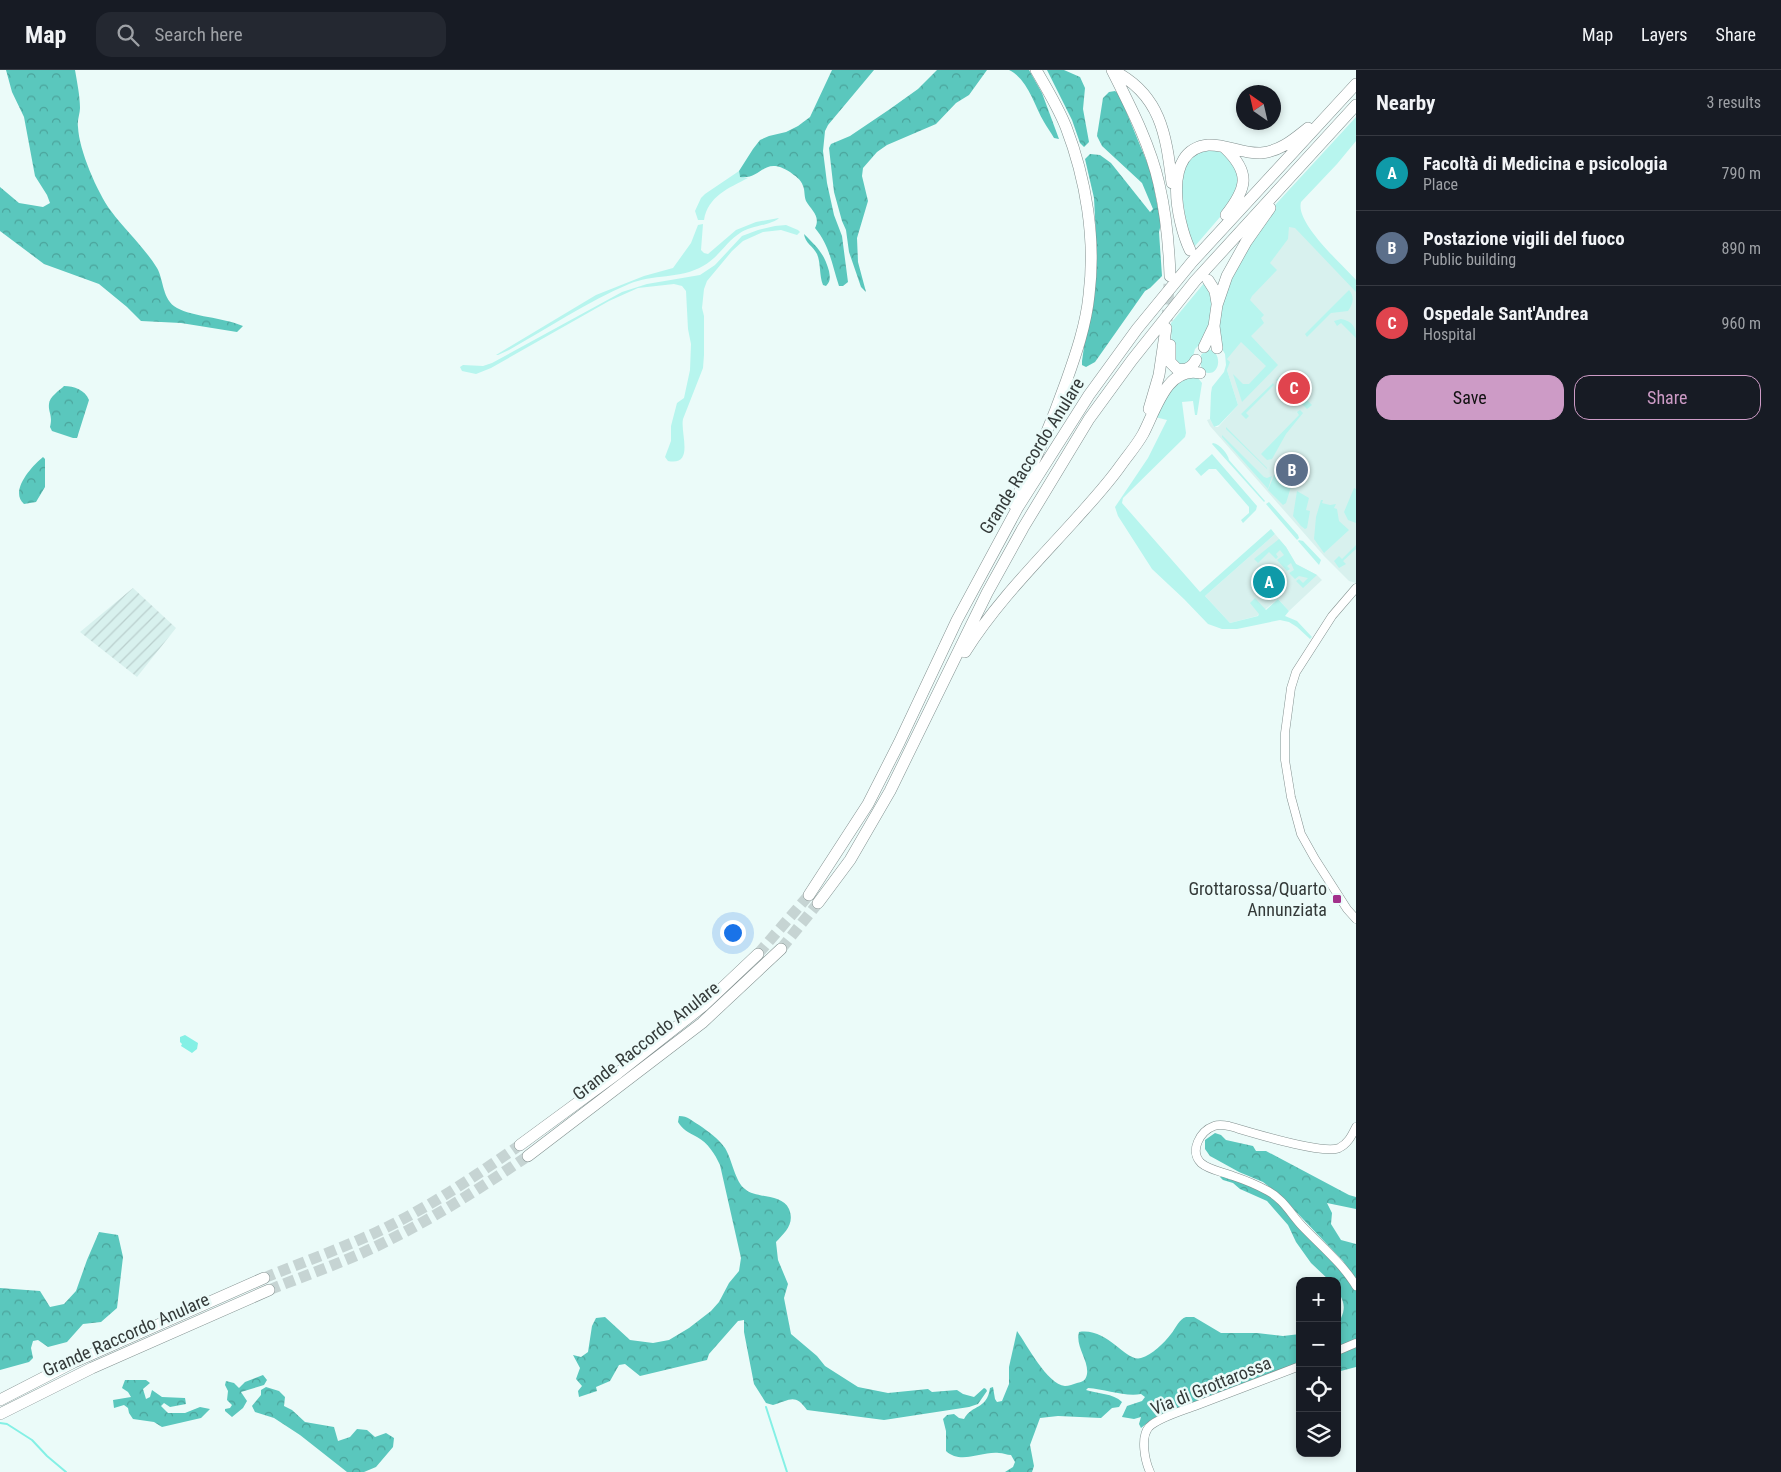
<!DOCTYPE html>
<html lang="en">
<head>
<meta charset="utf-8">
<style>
	:root { --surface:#171b24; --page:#242831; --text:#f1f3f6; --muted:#9ea1a6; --line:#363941; --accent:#cd9bc6 }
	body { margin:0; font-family:"Roboto Condensed",sans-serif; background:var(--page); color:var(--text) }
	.controls { position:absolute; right:15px; bottom:15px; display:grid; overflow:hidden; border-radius:10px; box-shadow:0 2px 8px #0003 }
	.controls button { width:45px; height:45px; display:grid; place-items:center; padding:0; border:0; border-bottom:1px solid var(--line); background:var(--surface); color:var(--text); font:25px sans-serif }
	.compass { position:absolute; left:1236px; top:15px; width:45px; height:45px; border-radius:50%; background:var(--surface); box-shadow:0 2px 8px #0003; rotate:326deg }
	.you { position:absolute; left:732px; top:862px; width:18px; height:18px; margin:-12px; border:4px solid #fff; border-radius:50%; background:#1a73e8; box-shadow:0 0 0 8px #1a73e833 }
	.badge { display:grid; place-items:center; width:32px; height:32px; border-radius:50%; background:var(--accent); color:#fff; font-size:16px; font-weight:700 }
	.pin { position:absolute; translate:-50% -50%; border:2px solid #fff; box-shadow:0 1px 5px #0006 }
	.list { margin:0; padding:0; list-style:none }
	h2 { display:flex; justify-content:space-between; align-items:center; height:65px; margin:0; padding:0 20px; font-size:21px }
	h2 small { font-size:16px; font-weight:400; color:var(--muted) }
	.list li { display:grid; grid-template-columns:32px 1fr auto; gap:15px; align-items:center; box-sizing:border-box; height:75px; padding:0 20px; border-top:1px solid var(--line) }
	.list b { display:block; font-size:19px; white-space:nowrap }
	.list p { margin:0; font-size:16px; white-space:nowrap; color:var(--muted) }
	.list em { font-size:16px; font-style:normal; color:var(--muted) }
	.actions { display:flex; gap:10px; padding:15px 20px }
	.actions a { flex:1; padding:11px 0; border:1px solid var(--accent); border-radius:15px; text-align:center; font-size:18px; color:var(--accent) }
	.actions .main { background:var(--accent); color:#111 }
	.icon { flex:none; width:28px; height:28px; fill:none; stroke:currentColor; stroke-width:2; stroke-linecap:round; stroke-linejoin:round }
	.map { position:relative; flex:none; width:1356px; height:1402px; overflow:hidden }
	header { display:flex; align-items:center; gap:30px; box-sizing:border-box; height:70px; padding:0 25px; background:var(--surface); border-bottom:1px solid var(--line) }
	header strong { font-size:24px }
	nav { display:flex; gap:28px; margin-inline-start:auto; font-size:18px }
	.search { width:350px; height:45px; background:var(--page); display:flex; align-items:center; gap:12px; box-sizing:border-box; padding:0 18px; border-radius:15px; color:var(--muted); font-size:19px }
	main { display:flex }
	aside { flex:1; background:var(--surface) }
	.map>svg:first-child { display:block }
</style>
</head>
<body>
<header>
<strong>Map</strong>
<div class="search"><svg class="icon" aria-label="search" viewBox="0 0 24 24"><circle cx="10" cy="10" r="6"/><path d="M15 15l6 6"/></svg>Search here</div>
<nav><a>Map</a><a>Layers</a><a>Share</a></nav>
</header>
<main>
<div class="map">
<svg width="1356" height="1402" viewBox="0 0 1356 1402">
	<defs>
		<pattern id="industrial-furrows" width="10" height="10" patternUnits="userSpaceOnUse" patternTransform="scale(1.25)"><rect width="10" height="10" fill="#d8f1ee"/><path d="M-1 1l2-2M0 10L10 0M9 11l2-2" fill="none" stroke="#bacfcd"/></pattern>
		<pattern id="forest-crowns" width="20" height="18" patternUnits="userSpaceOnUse" patternTransform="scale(1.25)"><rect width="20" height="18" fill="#5ac7bd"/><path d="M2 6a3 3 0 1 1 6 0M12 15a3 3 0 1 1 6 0" fill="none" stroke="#4ba39b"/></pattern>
	</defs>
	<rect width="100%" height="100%" fill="#ebfbf9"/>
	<path fill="#d8f1ee" d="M1290 142 1356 216V513L1349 511 1324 486 1210 356 1207 350 1210 349 1214 357H1218L1238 335 1227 300 1229 292 1227 289 1224 248Z
		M1275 464 1286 477 1296 494 1317 505 1322 510 1289 541 1278 529 1257 546 1230 553 1205 526Z"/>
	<path fill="url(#industrial-furrows)" d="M133 518 176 558 137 607 80 562Z"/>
	<path fill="#b7f5ee" d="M1356 47V71L1337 94 1301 132C1295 153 1342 194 1356 210V222L1295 158 1289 157 1288 169 1270 193 1277 200 1252 226 1250 230 1264 245 1261 248 1264 253 1251 266 1278 295 1242 332 1233 304 1243 314H1249L1266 296 1241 272 1227 289 1230 292 1227 300 1238 335 1219 355 1214 357 1210 349 1211 323 1212 317 1224 302 1226 295 1225 284 1221 277 1218 261 1225 218 1268 145 1276 134Z
		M1207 80C1232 81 1230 89 1240 109L1233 132 1195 176C1188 165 1186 152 1184 138 1180 114 1178 88 1207 80Z
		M739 101 740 107 748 108C729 118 708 126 704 150H698L695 141 701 128 705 124Z
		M779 148C772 155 750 156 740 163 726 172 718 188 703 196 681 209 652 204 629 214 587 232 548 258 509 280L498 285H496L596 225 644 206 673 198 691 173 698 155 703 154 701 180 704 183 708 184 736 160 756 152Z
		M786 155 798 160 800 162 797 165 781 160 763 162 743 171 732 181 707 211 704 219 702 238 704 246V285L703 298 683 349C680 363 695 396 668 391L665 387 671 371V356L677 333 684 328 690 300 691 274 688 259 686 221 682 216 674 214 638 218 609 231 491 298 476 304 462 301 460 297 463 295 483 296 492 293 622 222 647 214 700 205 715 195 742 166 758 160 775 156Z
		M1205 212 1212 231 1209 254 1204 270 1195 279 1192 290 1181 298 1172 288 1171 253Z
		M1349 220C1355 227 1353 234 1348 241L1331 243 1307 267 1305 264Z
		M1341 249C1353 251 1356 258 1356 268L1341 253 1337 256 1334 251Z
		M1206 280C1223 277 1222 309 1204 302L1201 296V285Z
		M1280 306H1283L1312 335 1307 339 1300 332 1301 329 1283 312 1280 314 1276 310Z
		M1182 308H1198L1202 313 1197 345H1195L1193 331 1182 332 1186 363 1185 367 1123 428 1122 433 1200 522 1271 459 1275 464 1205 526 1230 553 1258 546 1259 544 1250 533 1255 528 1266 540 1278 529 1289 541 1285 546 1297 551 1312 567 1310 569 1297 557 1289 552 1280 550 1237 559H1222L1208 554 1184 529 1152 499 1118 446 1115 437 1148 388 1167 350 1155 347 1166 326Z
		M1273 313 1274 315 1246 343 1249 346 1246 349 1241 344Z
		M1300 340 1303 343 1286 364 1272 389 1267 390 1261 384 1299 345 1297 342Z
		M1226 357 1267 398V399L1226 359Z
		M1222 365 1264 407 1267 408 1272 406 1268 419 1222 367Z
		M1213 373C1220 374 1228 384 1229 390L1265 431 1264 432 1212 374Z
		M1212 384 1257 436 1256 440 1243 453 1241 450 1249 443V437L1216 399H1209L1201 406 1195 399Z
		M1281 388 1284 389 1280 398 1286 401 1285 404 1294 407 1286 433 1283 435 1268 420Z
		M1354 418 1356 419V453L1348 450 1344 442Z
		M1297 421 1309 428 1306 440 1310 441 1307 458 1305 459 1301 456 1293 446Z
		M1321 430H1323L1322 433 1330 435 1336 434 1334 438 1337 439 1339 451 1349 460 1324 483 1314 469 1316 447Z
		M1269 432 1298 465 1299 468 1297 470 1266 434Z
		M1279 469 1286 477 1296 494 1317 505 1303 518 1296 511 1299 509 1303 513 1308 508 1299 506 1295 509 1289 503 1294 500 1291 493 1287 496 1290 499 1287 501 1277 490 1284 485 1280 480 1276 484 1278 487 1276 489 1269 482 1258 493 1254 489Z
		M1299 470 1303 471 1321 490 1319 495 1298 471Z
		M1356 475V479L1343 491 1346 494 1339 498 1334 491 1339 486 1342 489Z"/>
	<path fill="url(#forest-crowns)" d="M6 0H75C77 12 80 26 80 38 80 44 77 50 78 57 79 80 97 122 111 141 125 160 144 177 157 198 164 210 162 230 177 238 193 247 222 247 243 256L237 262 181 253 141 251 127 237 99 214 44 194 0 161V117L19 133 43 137 50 133 47 125 35 106 24 47 12 22Z
		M832 0H874L828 55 825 61 823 81 827 113 834 145 842 166 848 212 843 216H839C832 195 830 176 815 158 821 146 811 140 806 131 804 126 805 120 803 116 801 109 795 106 790 102 763 85 762 110 740 107L739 101 753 79 760 70 769 66 786 62 798 56 810 47Z
		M937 0H987L969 25 956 33 936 54 887 75 877 82 863 98 862 106 868 131 857 168 858 192 866 222 861 217 849 182 846 160 842 151 834 122 829 78 831 74 850 66 890 39 918 19Z
		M1009 0H1029L1042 23 1059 69 1054 68C1051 63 1047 57 1044 52 1034 35 1028 9 1009 0Z
		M1047 0H1064L1080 7 1085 18 1083 39 1089 72 1084 77 1080 73 1072 50Z
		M1115 21 1119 24 1151 102 1161 154 1159 162 1162 206 1150 218 1145 221 1095 292 1086 297 1082 295V291L1097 186 1094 128 1085 89 1090 84 1100 85 1111 93 1150 142 1153 139 1142 113 1102 76 1097 66 1103 28 1109 22Z
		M804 164C817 177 824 183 829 201 830 207 831 211 826 216L823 215C819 205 821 193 817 184 813 176 805 173 804 164Z
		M64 316C74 316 85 320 89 330L77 368H73L52 361 50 357C53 345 48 342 49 334 49 327 60 320 64 316Z
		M43 387 45 389V417L36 432 24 434C9 421 32 396 43 387Z
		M679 1046C688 1046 692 1051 699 1055 709 1062 718 1068 725 1078 732 1089 735 1112 745 1119 756 1129 782 1123 789 1139 795 1154 785 1162 776 1172L778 1190 788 1214 784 1228 791 1264 817 1286 825 1296 858 1317 888 1323 928 1319 932 1322 957 1320 963 1324 974 1327 984 1318 986 1319 987 1321 978 1334 969 1337 884 1350 807 1340C795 1323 790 1330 773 1335L766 1333 754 1314 744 1262V1250L738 1251 709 1284 707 1290 640 1306 625 1294 619 1295 610 1311 596 1317 597 1321 579 1327 578 1321 582 1316 576 1309 580 1298 573 1285 581 1287 588 1282 592 1256 596 1248 605 1247 630 1270 653 1273 669 1270 689 1258 711 1241 719 1232 729 1213 739 1201 741 1188 720 1095C715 1084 708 1073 697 1067 688 1062 683 1060 678 1052Z
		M1215 1063 1221 1065 1226 1070 1253 1076 1256 1081H1266L1349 1125 1356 1127V1139L1327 1133 1332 1143 1331 1154 1341 1170 1356 1174V1210L1343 1191 1281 1126 1263 1112 1239 1102 1210 1086 1205 1079V1070Z
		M1222 1106 1241 1111 1267 1122 1283 1134 1356 1216V1269L1337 1277V1250L1341 1248C1349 1231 1337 1227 1337 1211H1330L1311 1193 1296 1172 1288 1155 1267 1131 1240 1119 1233 1113 1223 1110 1220 1107Z
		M99 1162 118 1165 123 1187 117 1238 101 1252 83 1254 67 1272 48 1277 38 1270 33 1271 31 1278 33 1288 29 1292 0 1300V1218L40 1221 50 1237 64 1234 76 1221 87 1190Z
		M1186 1247H1194L1221 1263H1257L1283 1266 1300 1264V1292L1156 1347 1151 1350 1141 1358 1139 1354 1141 1347 1134 1349 1122 1347 1127 1336 1142 1331 1145 1327 1141 1324C1125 1327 1105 1319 1088 1318L1086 1320C1098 1324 1113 1323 1122 1332L1119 1337 1112 1338 1101 1348 1058 1346 1040 1348 1030 1375 1034 1396 1032 1402H1005L1013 1397 1015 1392 1011 1385C1007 1385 1003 1383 999 1383 981 1381 961 1395 946 1381V1361L943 1349 947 1345 954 1344 959 1348 964 1349C972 1334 987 1340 990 1318L993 1317 995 1329 997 1332 1002 1331 1009 1314V1297L1017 1261C1027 1275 1047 1314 1065 1316 1069 1316 1073 1314 1077 1313 1083 1312 1086 1310 1087 1304 1089 1290 1075 1277 1079 1262 1108 1257 1126 1293 1141 1288 1152 1285 1164 1273 1171 1264 1176 1258 1179 1249 1186 1247Z
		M1356 1277V1297L1337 1302V1284Z
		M263 1305 267 1310 264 1315 241 1322 247 1331 243 1338 232 1347 225 1341V1339L230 1338 232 1335 227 1330 228 1321 225 1315 226 1311 234 1313 239 1318 245 1312Z
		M125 1310H146L150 1313 143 1319 146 1329 150 1327 152 1320 162 1327 185 1328 186 1334 170 1337 164 1333 161 1336 168 1343H185L200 1337 210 1339 201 1348 162 1357 154 1352 133 1349 129 1343 128 1338 124 1335 114 1338 113 1330 131 1327 128 1322 122 1318Z
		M266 1317 279 1321 285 1327 284 1336 292 1340 305 1352 334 1357 338 1371 350 1367 357 1359 367 1360 375 1367 386 1363 394 1368 393 1377 376 1397 364 1402H347L300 1365 274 1348 255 1342 252 1336 261 1325V1320Z"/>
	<path fill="#84f0e5" d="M185 965 198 973 197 979 192 983 181 976 182 974 180 972V967Z"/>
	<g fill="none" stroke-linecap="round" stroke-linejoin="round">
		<path stroke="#84f0e5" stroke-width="2" d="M766 1337 787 1402
			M0 1353 7 1354 32 1370 47 1386 66 1402"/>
		<path stroke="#c6d4d3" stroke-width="11" stroke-dasharray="11 5.5" stroke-linecap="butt" d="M1167 251 1169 214
			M781 879 818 833
			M758 884 809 825
			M264 1208C301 1193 340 1179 377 1162 428 1138 474 1107 520 1075
			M269 1220C306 1205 345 1192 381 1174 433 1149 480 1118 528 1086"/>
		<defs>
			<path id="minor" d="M1356 518 1332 546 1296 602 1291 618 1285 663V690L1291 727 1301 764 1315 789 1347 839 1356 849
				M1356 1057C1352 1065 1348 1074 1339 1078 1322 1085 1250 1062 1229 1056 1224 1055 1219 1054 1214 1056 1200 1061 1189 1081 1201 1093 1209 1100 1223 1102 1233 1106 1245 1110 1257 1115 1268 1121 1283 1129 1291 1144 1302 1156 1320 1175 1343 1194 1356 1216
				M1337 1281 1356 1273
				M1150 1402C1145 1391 1140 1367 1149 1357 1158 1348 1182 1341 1195 1336 1230 1323 1265 1309 1300 1296"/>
			<path id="highway" d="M1112 0C1130 36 1150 74 1159 114 1166 144 1169 175 1170 206
				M1112 0C1161 24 1166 65 1172 113
				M1225 78C1251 103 1247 118 1226 145
				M1190 180C1177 152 1161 80 1208 75 1226 74 1243 84 1261 83 1281 81 1294 69 1308 58
				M1208 210 1215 221 1217 233
				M1214 256 1217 278
				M1170 275V292L1177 299C1185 301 1192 298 1196 290
				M1204 277 1214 256 1217 235 1227 206 1246 172 1270 138
				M1149 339 1159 305 1166 258
				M1013 434C1034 395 1051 354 1066 312 1076 284 1086 255 1089 225 1096 169 1086 109 1066 57 1058 37 1047 19 1036 0
				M965 582C995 534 1036 493 1074 451 1090 433 1107 415 1121 395 1128 385 1137 375 1143 364 1155 342 1167 295 1200 303
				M809 825 868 734 899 673 957 550 1018 437 1089 325 1137 259 1192 192 1356 14
				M818 833 850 790 890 721 987 523 1023 458 1089 349 1132 290 1195 211 1356 35
				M520 1075 618 1003 703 936 758 884
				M528 1086 702 953 781 879
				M0 1330 74 1292 264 1208
				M0 1344 92 1298 269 1220"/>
		</defs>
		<use href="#minor" stroke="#82908f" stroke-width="9"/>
		<use href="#highway" stroke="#82908f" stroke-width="12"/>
		<use href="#minor" stroke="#fff" stroke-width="8"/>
		<use href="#highway" stroke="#fff" stroke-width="11"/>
	</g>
	<rect fill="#a2308b" stroke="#ebfbf9" stroke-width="2" x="1332" y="824" width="10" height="10" rx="2.5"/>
	<g text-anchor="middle" stroke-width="5" stroke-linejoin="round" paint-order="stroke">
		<g font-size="18" fill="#343a39" stroke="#ebfbf9">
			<text transform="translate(1032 386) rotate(-58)" y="6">Grande Raccordo Anulare</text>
			<text transform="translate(646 971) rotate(-38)" y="6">Grande Raccordo Anulare</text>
			<text transform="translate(126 1265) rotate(-24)" y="6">Grande Raccordo Anulare</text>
			<text transform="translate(1211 1316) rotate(-22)" y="6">Via di Grottarossa</text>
		</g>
		<g font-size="18" fill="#343a39" stroke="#ebfbf9" text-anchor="end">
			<text x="1327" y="825">Grottarossa/Quarto<tspan x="1327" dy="21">Annunziata</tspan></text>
		</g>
	</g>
</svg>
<div class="controls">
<button>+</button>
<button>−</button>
<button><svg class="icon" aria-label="locate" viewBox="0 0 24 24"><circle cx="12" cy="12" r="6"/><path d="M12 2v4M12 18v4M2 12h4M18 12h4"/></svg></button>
<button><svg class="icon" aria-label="layers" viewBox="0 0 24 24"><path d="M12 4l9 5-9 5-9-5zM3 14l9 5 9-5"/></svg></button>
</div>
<svg class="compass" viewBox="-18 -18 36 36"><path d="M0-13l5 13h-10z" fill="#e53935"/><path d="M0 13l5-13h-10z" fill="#9ea1a6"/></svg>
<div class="you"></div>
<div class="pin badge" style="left:1269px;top:512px;background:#0f9aa8">A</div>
<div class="pin badge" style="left:1292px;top:400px;background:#5c6f8a">B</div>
<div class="pin badge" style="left:1294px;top:318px;background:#e0444e">C</div>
</div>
<aside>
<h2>Nearby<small>3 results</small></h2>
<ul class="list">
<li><span class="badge" style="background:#0f9aa8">A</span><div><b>Facoltà di Medicina e psicologia</b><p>Place</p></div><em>790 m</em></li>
<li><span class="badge" style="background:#5c6f8a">B</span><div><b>Postazione vigili del fuoco</b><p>Public building</p></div><em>890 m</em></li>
<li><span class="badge" style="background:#e0444e">C</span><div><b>Ospedale Sant'Andrea</b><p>Hospital</p></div><em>960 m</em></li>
</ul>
<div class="actions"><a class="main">Save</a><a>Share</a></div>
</aside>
</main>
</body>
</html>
